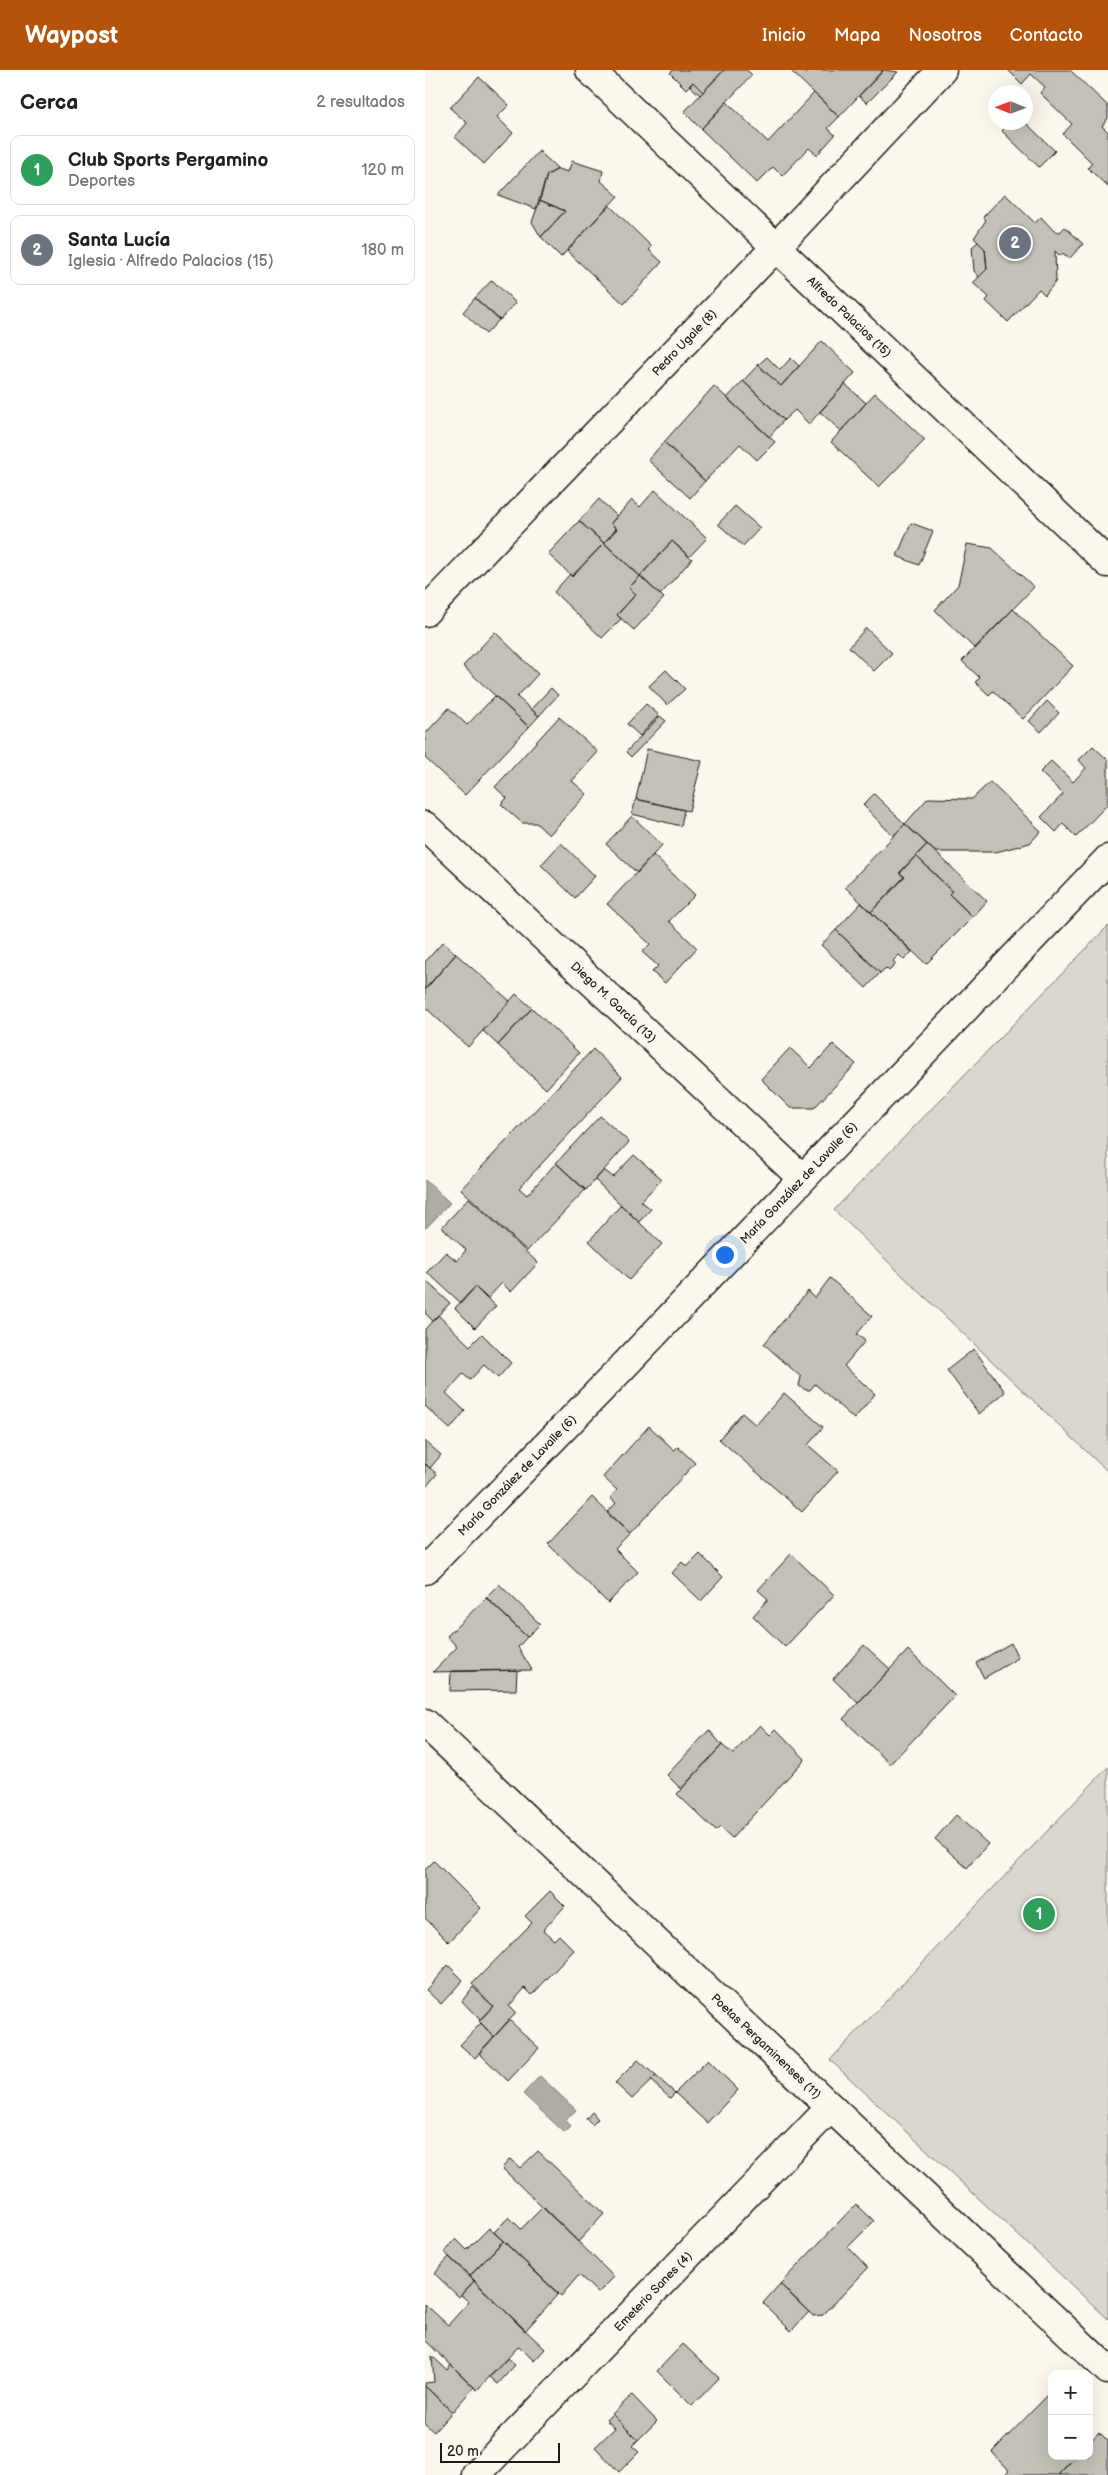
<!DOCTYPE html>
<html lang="es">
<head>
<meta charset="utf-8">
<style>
	:root { --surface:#fff; --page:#f2f2f2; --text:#202124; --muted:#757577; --line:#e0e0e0; --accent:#b45309 }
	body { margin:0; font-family:"Balsamiq Sans",sans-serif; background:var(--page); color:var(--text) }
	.controls { position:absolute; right:15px; bottom:15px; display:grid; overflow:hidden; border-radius:10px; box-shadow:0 5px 20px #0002 }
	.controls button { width:45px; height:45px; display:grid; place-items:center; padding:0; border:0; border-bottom:1px solid var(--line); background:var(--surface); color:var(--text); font:25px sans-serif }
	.compass { position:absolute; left:563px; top:15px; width:45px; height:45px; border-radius:50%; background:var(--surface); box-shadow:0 5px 20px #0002; rotate:271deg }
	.scale { position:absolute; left:15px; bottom:12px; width:120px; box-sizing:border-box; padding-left:5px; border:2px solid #1c1c1c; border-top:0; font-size:14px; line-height:18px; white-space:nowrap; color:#1c1c1c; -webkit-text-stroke:4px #fbf7ec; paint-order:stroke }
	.you { position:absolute; left:299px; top:1184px; width:18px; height:18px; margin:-12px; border:4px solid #fff; border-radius:50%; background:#1a73e8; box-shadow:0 0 0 8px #1a73e833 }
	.badge { display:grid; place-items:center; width:32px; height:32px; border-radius:50%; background:var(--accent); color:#fff; font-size:16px; font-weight:700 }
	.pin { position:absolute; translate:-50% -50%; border:2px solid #fff; box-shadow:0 1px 5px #0006 }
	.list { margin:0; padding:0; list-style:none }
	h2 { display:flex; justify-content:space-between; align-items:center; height:65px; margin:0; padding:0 20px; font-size:21px }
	h2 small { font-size:16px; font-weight:400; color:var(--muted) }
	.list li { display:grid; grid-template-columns:32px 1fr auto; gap:15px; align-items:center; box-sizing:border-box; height:70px; margin:0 10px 10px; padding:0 10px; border:1px solid var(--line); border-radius:10px }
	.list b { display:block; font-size:19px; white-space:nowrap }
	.list p { margin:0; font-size:16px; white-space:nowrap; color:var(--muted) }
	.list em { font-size:16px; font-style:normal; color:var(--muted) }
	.map { position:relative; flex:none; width:683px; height:2405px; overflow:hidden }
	header { display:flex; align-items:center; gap:30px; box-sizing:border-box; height:70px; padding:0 25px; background:var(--accent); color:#fff }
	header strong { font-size:24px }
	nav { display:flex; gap:28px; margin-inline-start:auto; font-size:18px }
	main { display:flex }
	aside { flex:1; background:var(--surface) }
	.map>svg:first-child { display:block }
</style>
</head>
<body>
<header>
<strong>Waypost</strong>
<nav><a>Inicio</a><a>Mapa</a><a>Nosotros</a><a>Contacto</a></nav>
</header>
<main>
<aside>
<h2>Cerca<small>2 resultados</small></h2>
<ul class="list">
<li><span class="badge" style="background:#2e9e5b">1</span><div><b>Club Sports Pergamino</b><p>Deportes</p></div><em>120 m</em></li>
<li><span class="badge" style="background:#6b7280">2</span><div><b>Santa Lucía</b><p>Iglesia · Alfredo Palacios (15)</p></div><em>180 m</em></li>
</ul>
</aside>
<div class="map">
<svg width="683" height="2405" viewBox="0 0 683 2405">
	<rect width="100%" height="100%" fill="#fbf7ec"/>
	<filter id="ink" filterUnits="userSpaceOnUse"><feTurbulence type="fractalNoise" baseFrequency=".02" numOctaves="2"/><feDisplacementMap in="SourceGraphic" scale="10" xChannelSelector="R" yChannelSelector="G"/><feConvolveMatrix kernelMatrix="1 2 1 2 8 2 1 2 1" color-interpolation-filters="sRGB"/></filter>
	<g filter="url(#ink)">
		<path fill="#dad7ce" stroke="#7b7a75" d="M683 856V1402L409 1140Z
			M683 1697V2249L405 1990Z"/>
		<path fill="#afaca5" stroke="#74726e" d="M0 1110 25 1133 1 1158 0 1157Z
			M115 2006 151 2040 141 2050 146 2057 140 2063 98 2024Z"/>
		<path fill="#c3c0b8" stroke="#1c1c1c" d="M248 0H299L278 22 268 12 261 19 245 3Z
			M299 0H322L327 5 276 59 259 42Z
			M365 0H377L381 4 385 0H458L414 47Z
			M459 0 473 2 442 33 434 26Z
			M583 0H645L683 36V48L677 56 683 62V117L663 98 667 93 638 64 647 54 615 23 620 17 606 4 597 14Z
			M54 7 84 35 72 47 88 63 59 94 30 67 42 53 25 38Z
			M268 12 278 22 275 25 265 16Z
			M389 23 414 47 403 58 410 65 392 85 384 78 357 106 348 97 332 113 276 59 302 32 343 72Z
			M584 52H600L630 81 614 97 577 61Z
			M114 81 133 99 122 105 111 139 73 125Z
			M147 91 178 101 176 111 193 126 136 187 116 167 140 141 115 130 122 105 133 99 143 102Z
			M580 124 610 153 616 147 629 161 635 162 640 157 658 174 644 189 638 183 635 186 630 181 631 211 620 225 614 219 583 252 561 231 564 227 548 213 562 199 560 179 549 168 561 150 558 147Z
			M115 130 140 141 116 167 107 152Z
			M184 135 227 177 224 180 237 192 199 234 142 181Z
			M553 172 560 179 562 199 554 207 549 201 547 177Z
			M67 210 91 233 75 250 50 228Z
			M50 228 74 250 61 264 38 242Z
			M397 271 430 303 384 354 370 340 359 350 318 311 333 295 356 316Z
			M342 287 355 300 366 288 374 296 356 316 333 295Z
			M318 311 359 350 344 367 302 328Z
			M420 314 441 333 416 361 395 342Z
			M289 316 350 372 332 390 315 374 280 411 239 372Z
			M450 323 500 370 454 417 406 372Z
			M239 372 280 411 265 428 223 390Z
			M230 420 282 468 264 487 247 471 215 506 179 473 192 459 186 453 207 430 215 437Z
			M174 429 192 446 186 453 191 459 179 473 154 451Z
			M310 436 335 458 318 476 293 454Z
			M154 451 179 473 147 506 123 484Z
			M486 453 508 461 494 495 472 486Z
			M247 471 267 489 235 525 215 506Z
			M179 473 215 506 204 518 211 524 192 545 196 549 177 568 129 522 145 504 147 507Z
			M542 474 567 478 609 517 550 579 510 540 533 515Z
			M215 506 239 528 209 560 192 545 211 524 204 518Z
			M588 539 648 596 598 649 568 621 564 625 550 612 555 608 537 591Z
			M441 558 467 583 449 601 424 577Z
			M70 562 113 604 92 627 114 646 104 657 38 596Z
			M241 600 260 619 242 635 224 616Z
			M126 618 133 625 114 646 106 639Z
			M70 626 104 657 40 725 0 688V664L24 638 42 655Z
			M622 631 634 643 616 662 604 651Z
			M221 634 234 645 215 666 202 654Z
			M235 646 241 651 206 687 201 682Z
			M134 647 173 682 147 711 162 724 124 765 111 753H97L76 734 82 728 70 717Z
			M668 676 683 690V734L651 767 638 754 631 762 616 747 638 724 615 702 626 691 648 712 661 698 654 690Z
			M222 679 277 691 264 741 211 729Z
			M565 712 616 761 605 773 571 782H510L480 754 503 728 547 729Z
			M449 724 480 754 468 766 438 735Z
			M211 729 259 740 256 756 207 744Z
			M207 746 237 775 212 803 181 774Z
			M480 754 502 774 474 803 479 807 446 842 420 817Z
			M136 773 170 806 150 828 116 795Z
			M502 774 562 831 548 847 524 824 527 821 491 786Z
			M228 785 270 825 244 851 272 878 240 913 227 902 233 896 217 882 225 874 182 834Z
			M491 786 527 821 524 824 548 847 501 894 446 842 480 807 475 803Z
			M436 833 487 882 479 890 474 885 468 891 471 894 464 901 461 898 455 903 411 860Z
			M411 860 455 903 441 918 396 875Z
			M18 872 31 884 0 919V892Z
			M31 884 85 931 43 977 0 937V920Z
			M91 924 107 938 73 975 58 961Z
			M107 938 154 983 121 1019 73 975Z
			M408 974 431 994 389 1038H365L336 1009 365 978 386 998Z
			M168 979 197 1007 94 1118 102 1125 131 1093 160 1120 102 1181 36 1119Z
			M175 1046 204 1072 161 1120 131 1093Z
			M209 1085 237 1109 216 1131 226 1139 214 1152 170 1110 179 1100 188 1107Z
			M44 1128 113 1193 86 1222 77 1213 62 1229 50 1217 36 1233 2 1202 21 1182 32 1191 41 1180 17 1157Z
			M196 1135 237 1174 204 1210 164 1171Z
			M405 1208 447 1246 432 1264 440 1271 419 1296 450 1324 429 1349 390 1314 385 1320H381L374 1316 376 1307 339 1274 383 1221 390 1228Z
			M0 1210 25 1233 8 1251 0 1243Z
			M50 1217 71 1236 50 1258 30 1238Z
			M13 1245 45 1276 57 1264 86 1293 73 1308 59 1295 45 1310 38 1304 21 1323 40 1341 25 1359 0 1336V1259Z
			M549 1279 580 1322 554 1344 522 1300Z
			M359 1323 398 1357 383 1375 413 1401 377 1442 294 1369 317 1343 331 1355Z
			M224 1356 249 1380 253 1377 270 1393 205 1464 182 1443 191 1433 185 1428 192 1420 178 1407Z
			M0 1371 16 1385 5 1398 0 1393Z
			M0 1394 12 1404 0 1418Z
			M167 1427 205 1464 190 1479 213 1502 183 1533 123 1474Z
			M275 1484 298 1507 276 1531 247 1503 257 1492 262 1497Z
			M366 1484 409 1525 360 1577 328 1546 343 1529 333 1520Z
			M74 1514 115 1554 102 1567 61 1527Z
			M61 1528 102 1567 93 1577 107 1600 8 1602 32 1577 22 1566Z
			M586 1573 593 1588 559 1608 551 1593Z
			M439 1575 465 1599 433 1633 408 1609Z
			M483 1580 530 1626 465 1694 418 1649Z
			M92 1600 91 1620 25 1621 26 1601Z
			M335 1655 345 1665 351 1659 380 1689 307 1768 295 1757 291 1761 252 1724 297 1675 308 1684Z
			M284 1660 297 1675 256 1719 242 1705Z
			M531 1745 563 1774 542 1798 510 1769Z
			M9 1791 56 1838 24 1872 0 1848V1800Z
			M125 1821 140 1836 118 1860 129 1870 134 1865 149 1880 107 1925 100 1918 84 1936 91 1943 69 1967 54 1951 68 1936 47 1914 107 1853 100 1846Z
			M23 1895 38 1910 16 1934 1 1920Z
			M48 1917 68 1936 55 1950 37 1931Z
			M84 1950 114 1978 83 2011 54 1983Z
			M56 1953 69 1967 50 1988 35 1975Z
			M213 1990 231 2006 207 2029 190 2013Z
			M283 1990 313 2020 282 2053 250 2023Z
			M231 2006 250 2023 245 2028 226 2011Z
			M167 2042 173 2049 167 2055 161 2049Z
			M113 2081 179 2144 153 2172 77 2098 85 2089 95 2098Z
			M431 2134 449 2151 423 2177 443 2198 398 2245 388 2246 355 2214Z
			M118 2137 189 2207 173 2223 154 2205 136 2226 69 2162 84 2147 96 2159Z
			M64 2158 78 2171 45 2206 19 2182 31 2169 42 2180Z
			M78 2171 133 2224 100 2261 45 2206Z
			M24 2187 49 2211 34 2227 9 2203Z
			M49 2211 120 2279 109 2291 94 2276 52 2320 0 2270V2234L23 2255 44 2232 36 2225Z
			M355 2214 384 2242 366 2261 338 2233Z
			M258 2274 294 2308 267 2336 232 2301Z
			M7 2286 22 2300 26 2295 49 2317 27 2342 0 2316V2313L9 2312Z
			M82 2288 90 2295 73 2314 65 2307Z
			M0 2316 27 2342 9 2362 0 2354Z
			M627 2321V2386H651L633 2405H579L584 2400 567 2382Z
			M207 2325 232 2351 213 2370 187 2344Z
			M187 2344 213 2370 207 2376 214 2382 194 2402 170 2377 190 2358 181 2350Z
			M674 2362 683 2371V2405H633L651 2386H664V2373Z"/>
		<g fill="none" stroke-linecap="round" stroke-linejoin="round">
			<defs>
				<g id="minor">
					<path id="s1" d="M165 0 683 493"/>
					<path id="s2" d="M0 542 352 176 517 0"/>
					<path id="s3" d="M0 756 377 1108"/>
					<path id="s4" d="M0 1500 190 1305 683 789"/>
					<path id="s5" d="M0 1653 683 2300"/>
					<path id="s6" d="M51 2405 405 2038"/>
				</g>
			</defs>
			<use href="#minor" stroke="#1c1c1c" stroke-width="31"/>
			<use href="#minor" stroke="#fbf7ec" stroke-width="28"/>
		</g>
	</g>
	<g text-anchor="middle" stroke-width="4" stroke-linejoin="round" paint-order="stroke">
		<g font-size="12" fill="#1c1c1c" stroke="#fbf7ec">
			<text dy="4" stroke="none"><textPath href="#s1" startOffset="358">Alfredo Palacios (15)</textPath></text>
			<text dy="4" stroke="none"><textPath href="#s2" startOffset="374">Pedro Ugale (8)</textPath></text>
			<text dy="4" stroke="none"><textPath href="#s3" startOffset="258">Diego M. García (13)</textPath></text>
			<text dy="4" stroke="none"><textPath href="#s4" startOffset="538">María González de Lavalle (6)</textPath></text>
			<text dy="4" stroke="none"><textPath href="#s4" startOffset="132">María González de Lavalle (6)</textPath></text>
			<text dy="4" stroke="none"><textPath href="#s5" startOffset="470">Poetas Pergaminenses (11)</textPath></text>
			<text dy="4" stroke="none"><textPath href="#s6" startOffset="255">Emeterio Sanes (4)</textPath></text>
		</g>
	</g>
</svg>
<div class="controls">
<button>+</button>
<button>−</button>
</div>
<svg class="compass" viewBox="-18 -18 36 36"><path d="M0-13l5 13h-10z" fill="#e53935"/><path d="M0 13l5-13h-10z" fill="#757577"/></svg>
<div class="scale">20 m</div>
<div class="you"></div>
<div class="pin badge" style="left:614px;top:1844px;background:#2e9e5b">1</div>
<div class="pin badge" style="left:590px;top:173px;background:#6b7280">2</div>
</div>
</main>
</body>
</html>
